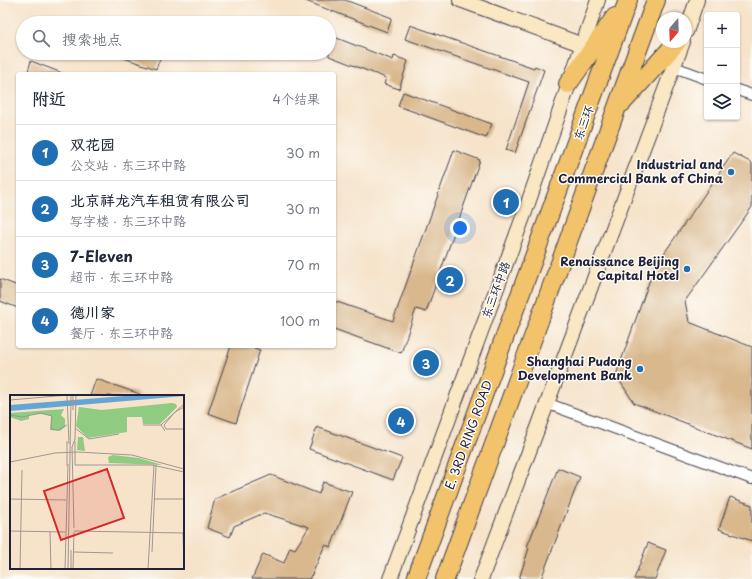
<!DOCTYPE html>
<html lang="zh">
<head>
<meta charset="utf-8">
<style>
	:root { --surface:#fff; --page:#f6f6f7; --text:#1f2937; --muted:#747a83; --line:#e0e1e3; --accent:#1f6fb2 }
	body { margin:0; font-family:"Playpen Sans","LXGW WenKai TC",sans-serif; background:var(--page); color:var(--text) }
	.controls { position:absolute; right:12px; top:12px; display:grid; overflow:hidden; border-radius:4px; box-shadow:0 1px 3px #0004 }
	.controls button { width:36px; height:36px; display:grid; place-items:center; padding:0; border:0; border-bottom:1px solid var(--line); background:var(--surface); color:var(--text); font:20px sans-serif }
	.compass { position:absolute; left:656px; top:12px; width:36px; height:36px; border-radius:50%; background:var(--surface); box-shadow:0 1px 3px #0004; rotate:199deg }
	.you { position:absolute; left:460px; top:228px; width:14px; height:14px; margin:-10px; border:3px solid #fff; border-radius:50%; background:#1a73e8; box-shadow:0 0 0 6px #1a73e833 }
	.badge { display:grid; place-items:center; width:26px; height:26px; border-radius:50%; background:var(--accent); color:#fff; font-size:13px; font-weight:700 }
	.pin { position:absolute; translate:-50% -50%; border:2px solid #fff; box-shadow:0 1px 4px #0006 }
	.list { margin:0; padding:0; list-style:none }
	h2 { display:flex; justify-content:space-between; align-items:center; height:52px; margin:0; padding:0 16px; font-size:17px }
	h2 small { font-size:13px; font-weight:400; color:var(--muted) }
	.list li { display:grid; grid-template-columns:26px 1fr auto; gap:12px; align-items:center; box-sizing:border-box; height:56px; padding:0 16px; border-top:1px solid var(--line) }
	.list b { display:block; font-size:15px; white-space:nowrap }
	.list p { margin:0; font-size:13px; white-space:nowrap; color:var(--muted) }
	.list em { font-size:13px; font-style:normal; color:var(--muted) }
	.icon { flex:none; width:22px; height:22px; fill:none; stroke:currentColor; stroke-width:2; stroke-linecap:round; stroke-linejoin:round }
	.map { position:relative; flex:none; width:752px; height:579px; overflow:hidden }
	.search { position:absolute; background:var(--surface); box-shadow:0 1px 3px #0004; left:16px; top:16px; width:320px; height:44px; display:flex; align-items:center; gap:10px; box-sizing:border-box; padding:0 14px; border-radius:22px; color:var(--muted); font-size:15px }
	.panel { position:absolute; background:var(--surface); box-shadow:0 1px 3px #0004; left:16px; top:72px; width:320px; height:276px; border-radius:4px }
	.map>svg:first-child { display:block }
</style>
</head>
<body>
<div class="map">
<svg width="752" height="579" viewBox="0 0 752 579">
	<rect width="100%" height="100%" fill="#fdfcf7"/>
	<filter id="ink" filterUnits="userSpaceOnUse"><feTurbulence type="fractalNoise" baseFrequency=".025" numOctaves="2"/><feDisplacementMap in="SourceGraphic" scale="8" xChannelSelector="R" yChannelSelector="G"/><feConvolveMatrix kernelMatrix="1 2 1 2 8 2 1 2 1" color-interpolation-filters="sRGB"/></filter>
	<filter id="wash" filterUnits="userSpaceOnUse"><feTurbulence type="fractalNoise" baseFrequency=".012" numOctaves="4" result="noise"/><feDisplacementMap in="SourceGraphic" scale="16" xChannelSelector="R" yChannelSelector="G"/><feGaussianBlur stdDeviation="0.9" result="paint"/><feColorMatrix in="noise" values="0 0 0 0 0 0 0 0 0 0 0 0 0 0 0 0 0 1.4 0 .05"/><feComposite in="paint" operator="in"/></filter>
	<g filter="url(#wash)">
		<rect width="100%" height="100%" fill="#f6e3ca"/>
		<g id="blocks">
			<path fill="#d9b88d" d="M303 0H345L392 18 387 32Z
				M410 25 534 68 535 66 544 70 515 153 506 150 529 82 405 39Z
				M329 35 393 60 394 56 408 61 399 89 384 84 386 78 329 56Z
				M115 53H162L156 69 115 55Z
				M31 61 62 73V74H27Z
				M403 92 492 124 486 138 398 106Z
				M454 150 480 160 426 312 416 309 401 353 334 329V301L393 321Z
				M733 153 752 163V207L685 301 689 322 752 347V449L634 403 616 375 654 268Z
				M0 279 18 286V308L0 301Z
				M231 346H248L260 350 236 423 208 413Z
				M96 379 140 394V396H90Z
				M317 427 402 458 393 480 309 449Z
				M558 468 580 477 541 579H519L529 548 527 547Z
				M271 475 319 494 323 482 352 492 331 547 325 545 310 579H252L263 554 284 563 290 547 295 549 309 527 264 513 234 526 230 537 207 528 215 499Z
				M730 497 752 505V541L719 529Z
				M648 543 666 550 655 579H634Z"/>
		</g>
	</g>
	<g filter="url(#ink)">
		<use href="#blocks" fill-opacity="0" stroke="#423f50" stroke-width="1"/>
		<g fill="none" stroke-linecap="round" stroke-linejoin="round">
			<defs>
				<path id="street" d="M674 67 707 79
					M737 90 752 95
					M546 403 752 479"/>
				<path id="secondary" d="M460 0 583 45
					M686 32 697 0
					M390 579 526 209 598 0
					M481 579 683 42"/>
				<path id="highway" d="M568 84 615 17
					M622 103 677 42
					M416 579 628 0
					M445 579 656 0"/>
			</defs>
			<use href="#street" stroke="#423f50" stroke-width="12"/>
			<use href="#secondary" stroke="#423f50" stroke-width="16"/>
			<use href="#highway" stroke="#423f50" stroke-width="20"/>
			<use href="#street" stroke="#fff" stroke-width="10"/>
			<use href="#secondary" stroke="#fae7c3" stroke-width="14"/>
			<use href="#highway" stroke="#f2c36a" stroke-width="18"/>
		</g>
	</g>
	<g fill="#1f6fb2" stroke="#fdfcf7" stroke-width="1.5">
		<circle cx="731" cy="172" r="4"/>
		<circle cx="687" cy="269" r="4"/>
		<circle cx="640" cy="369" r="4"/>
	</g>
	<g text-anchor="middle" stroke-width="3" stroke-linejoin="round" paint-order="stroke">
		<g font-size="12" fill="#22223b" stroke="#fdfcf7">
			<text transform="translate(584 123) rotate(-70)" y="4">东三环</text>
			<text transform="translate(496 290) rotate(-70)" y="4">东三环中路</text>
			<text transform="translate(469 435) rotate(-70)" y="4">E. 3RD RING ROAD</text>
		</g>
		<g font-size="12" font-weight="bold" fill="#22223b" stroke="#fdfcf7" text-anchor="end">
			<text x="723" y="169">Industrial and<tspan x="723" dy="14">Commercial Bank of China</tspan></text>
			<text x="679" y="266">Renaissance Beijing<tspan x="679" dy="14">Capital Hotel</tspan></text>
			<text x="632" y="366">Shanghai Pudong<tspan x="632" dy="14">Development Bank</tspan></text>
		</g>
	</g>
	<g transform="translate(10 395)">
		<rect width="174" height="174" fill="#f6e3ca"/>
		<path d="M162 8 166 9 167 12 150 29H133L132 22H117V37L78 43 66 31 69 12 92 15ZM54 14 51 20 55 24V32L50 36 40 35 41 21 31 19 19 20V24L11 26 0 22V18ZM68 42H73L75 56 67 55ZM103 60 129 63 152 70 99 68 98 62Z" fill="#8fcb80"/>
		<path d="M127 0 174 1 0 16V10Z" fill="#62a5d6"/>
		<path fill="none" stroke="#a19691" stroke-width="1" d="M57 0 59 49M0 5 58 0M174 12 165 17 154 30 156 34H174M63 15V0M0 20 12 22 31 18 42 21 41 34 48 35 57 30M133 30H151L155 36M151 30 174 9M65 33 79 44 109 39M65 46V70H142L174 77M0 67 45 58 67 57 122 60 174 74M57 71V46M0 104 56 105M144 104H174M64 133 62 52 65 44 66 0M0 136 55 137M64 136 174 138M40 137 41 174M173 138 174 169M64 157 103 158M142 157 146 70M10 174 12 75M55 174 58 69M58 174 61 0M61 174V155M63 174 64 137M138 174 144 70"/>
		<path fill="#d62828" fill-opacity="0.15" stroke="#d62828" stroke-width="2" d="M97 74 114 123 51 145 34 96Z"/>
		<rect width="174" height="174" fill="none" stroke="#22223b" stroke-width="2"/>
	</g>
</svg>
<div class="controls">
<button>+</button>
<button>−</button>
<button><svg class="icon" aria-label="layers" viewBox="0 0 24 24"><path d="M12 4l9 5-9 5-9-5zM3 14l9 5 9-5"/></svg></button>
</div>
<svg class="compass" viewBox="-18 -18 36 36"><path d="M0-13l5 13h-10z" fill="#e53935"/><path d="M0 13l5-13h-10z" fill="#747a83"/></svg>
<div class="you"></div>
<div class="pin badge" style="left:506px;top:202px">1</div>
<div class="pin badge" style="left:450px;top:280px">2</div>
<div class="pin badge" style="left:426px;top:363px">3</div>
<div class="pin badge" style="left:401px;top:421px">4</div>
<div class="search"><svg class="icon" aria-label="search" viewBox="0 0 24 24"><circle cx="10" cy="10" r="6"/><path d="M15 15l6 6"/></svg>搜索地点</div>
<section class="panel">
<h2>附近<small>4个结果</small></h2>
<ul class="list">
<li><span class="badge">1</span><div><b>双花园</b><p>公交站 · 东三环中路</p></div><em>30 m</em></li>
<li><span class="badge">2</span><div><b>北京祥龙汽车租赁有限公司</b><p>写字楼 · 东三环中路</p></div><em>30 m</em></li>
<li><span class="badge">3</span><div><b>7-Eleven</b><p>超市 · 东三环中路</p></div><em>70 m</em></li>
<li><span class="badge">4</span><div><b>德川家</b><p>餐厅 · 东三环中路</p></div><em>100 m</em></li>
</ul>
</section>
</div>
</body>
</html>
